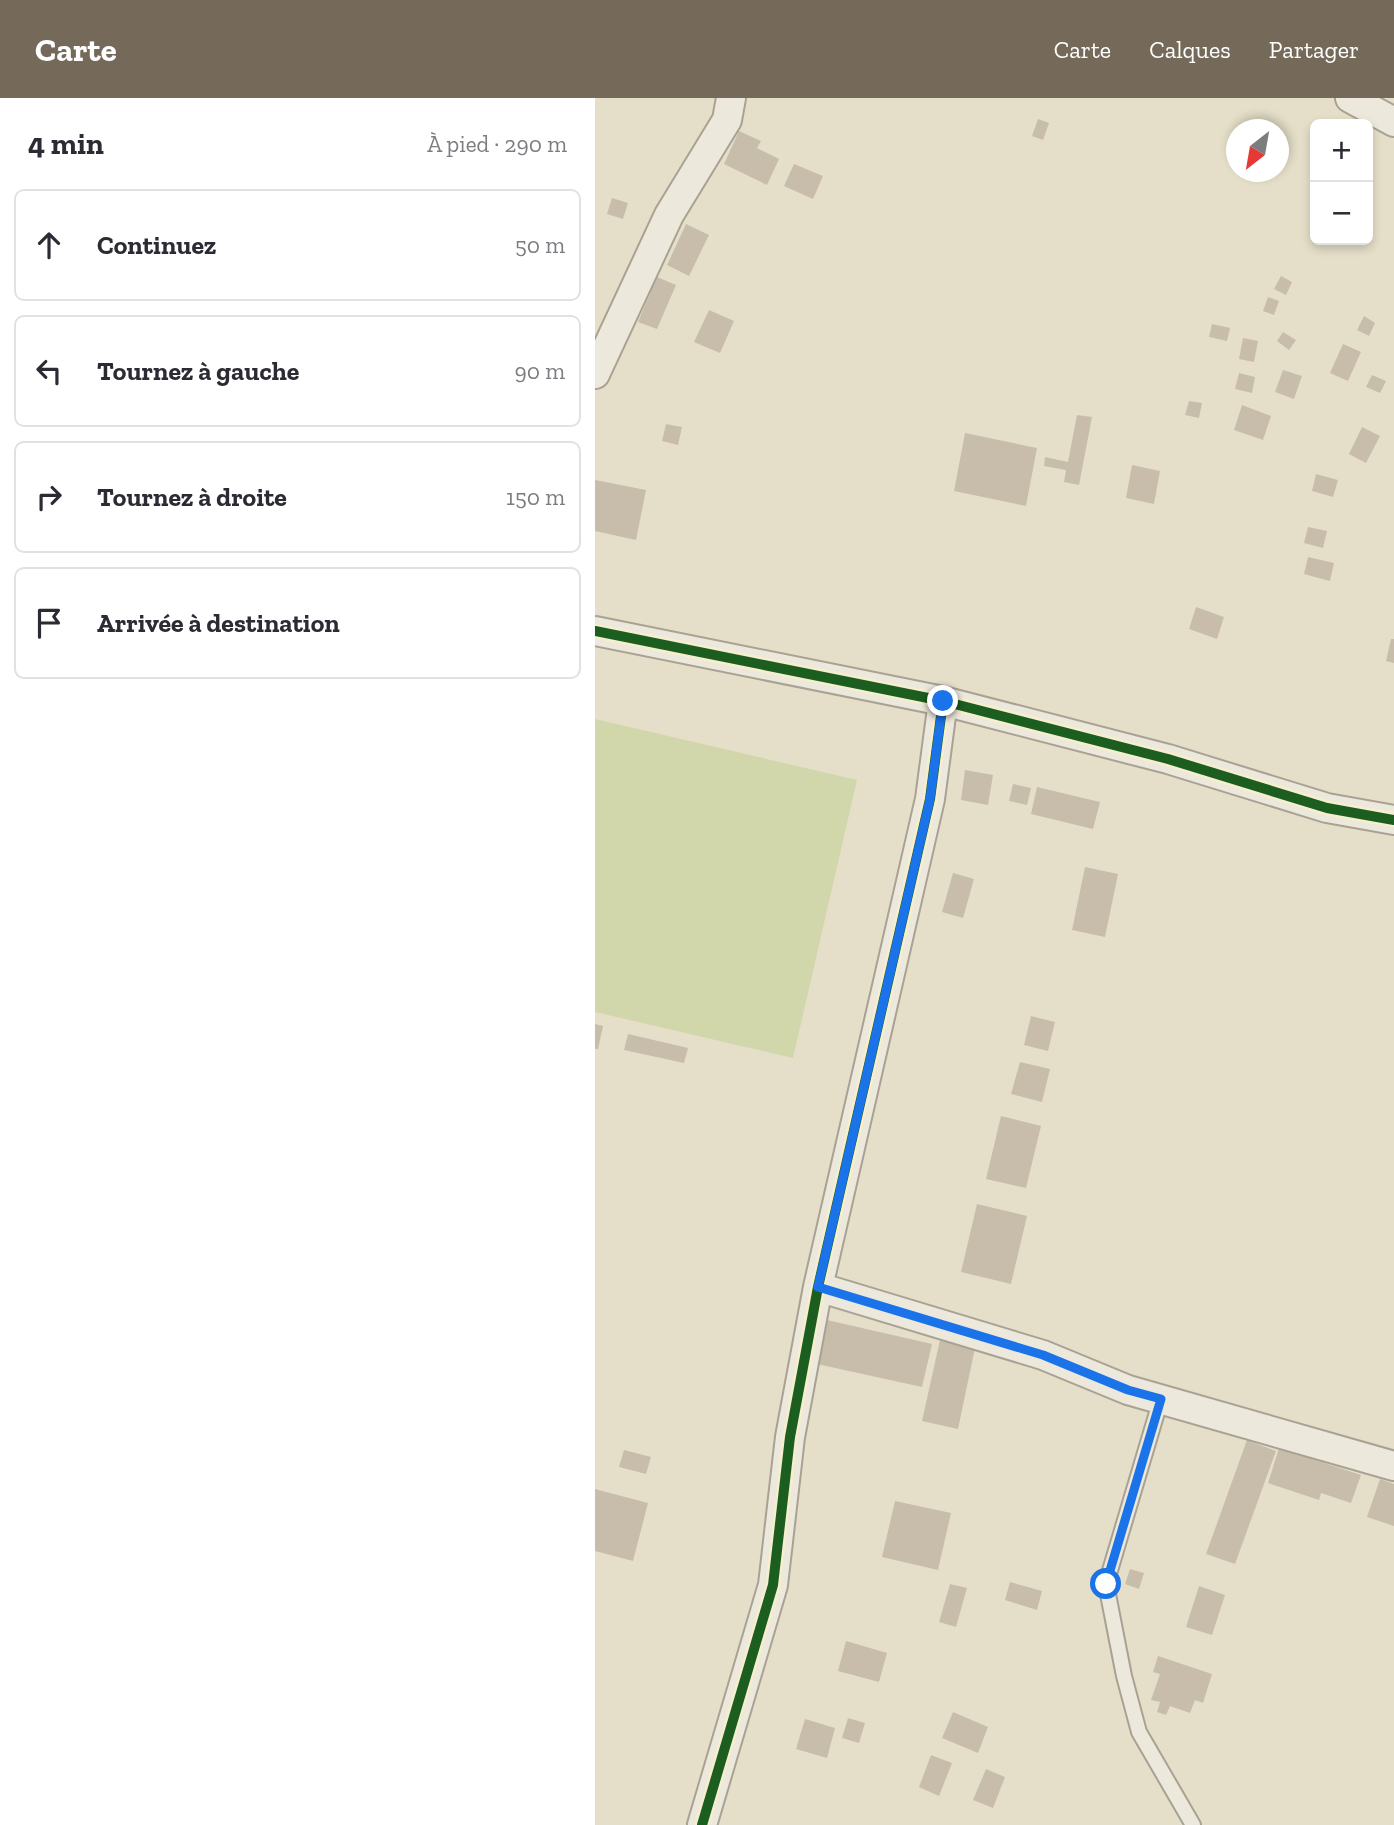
<!DOCTYPE html>
<html lang="fr">
<head>
<meta charset="utf-8">
<style>
	:root { --surface:#fff; --page:#f7f7f7; --text:#2b2b33; --muted:#7c7c81; --line:#e1e1e2; --accent:#756a59 }
	body { margin:0; font-family:"Zilla Slab",serif; background:var(--page); color:var(--text) }
	.controls { position:absolute; right:21px; top:21px; display:grid; overflow:hidden; border-radius:10px; box-shadow:0 4px 10px #0003 }
	.controls button { width:63px; height:63px; display:grid; place-items:center; padding:0; border:0; border-bottom:2px solid var(--line); background:var(--surface); color:var(--text); font:35px sans-serif }
	.compass { position:absolute; left:631px; top:21px; width:63px; height:63px; border-radius:50%; background:var(--surface); box-shadow:0 4px 10px #0003; rotate:211deg }
	.stop { position:absolute; width:21px; height:21px; margin:-16px; border:5px solid #1a73e8; border-radius:50%; background:#fff }
	.stop.end { background:#1a73e8; border-color:#fff; box-shadow:0 2px 7px #0008 }
	.list { margin:0; padding:0; list-style:none }
	h2 { display:flex; justify-content:space-between; align-items:center; height:91px; margin:0; padding:0 28px; font-size:30px }
	h2 small { font-size:23px; font-weight:400; color:var(--muted) }
	.list li { display:grid; grid-template-columns:46px 1fr auto; gap:21px; align-items:center; box-sizing:border-box; height:112px; margin:0 14px 14px; padding:0 14px; border:2px solid var(--line); border-radius:10px }
	.list b { display:block; font-size:26px; white-space:nowrap }
	.list em { font-size:23px; font-style:normal; color:var(--muted) }
	.icon { flex:none; width:38px; height:38px; fill:none; stroke:currentColor; stroke-width:2; stroke-linecap:round; stroke-linejoin:round }
	.map { position:relative; flex:none; width:799px; height:1727px; overflow:hidden }
	header { display:flex; align-items:center; gap:42px; box-sizing:border-box; height:98px; padding:0 35px; background:var(--accent); color:#fff }
	header strong { font-size:33px }
	nav { display:flex; gap:38px; margin-inline-start:auto; font-size:24px }
	main { display:flex }
	aside { flex:1; background:var(--surface) }
	.map>svg:first-child { display:block }
</style>
</head>
<body>
<header>
<strong>Carte</strong>
<nav><a>Carte</a><a>Calques</a><a>Partager</a></nav>
</header>
<main>
<aside>
<h2>4 min<small>À pied · 290 m</small></h2>
<ul class="list">
<li><svg class="icon" aria-label="ahead" viewBox="0 0 24 24"><path d="M12 20V5M6 11l6-6 6 6"/></svg><div><b>Continuez</b></div><em>50 m</em></li>
<li><svg class="icon" aria-label="left" viewBox="0 0 24 24"><path d="M17 20v-9H6M10 6l-5 5 5 5"/></svg><div><b>Tournez à gauche</b></div><em>90 m</em></li>
<li><svg class="icon" aria-label="right" viewBox="0 0 24 24"><path d="M7 20v-9h11M14 6l5 5-5 5"/></svg><div><b>Tournez à droite</b></div><em>150 m</em></li>
<li><svg class="icon" aria-label="arrive" viewBox="0 0 24 24"><path d="M6 21V4h12l-3 4 3 4H6"/></svg><div><b>Arrivée à destination</b></div></li>
</ul>
</aside>
<div class="map">
<svg width="799" height="1727" viewBox="0 0 799 1727">
	<rect width="100%" height="100%" fill="#e5dfc9"/>
	<path fill="#d2d6ab" d="M0 621 262 682 198 960 0 914Z"/>
	<path fill="#c8bdaa" d="M443 21 454 25 448 42 437 38Z
		M144 33 166 43 162 50 184 61 172 87 129 66Z
		M199 66 228 78 218 101 189 88Z
		M17 100 33 105 28 121 12 116Z
		M91 126 114 137 94 178 72 167Z
		M686 178 697 184 691 197 679 191Z
		M62 179 81 187 62 231 43 224Z
		M673 199 684 203 679 217 668 213Z
		M114 212 139 223 125 255 99 244Z
		M769 218 780 225 774 238 762 232Z
		M617 226 635 230 632 243 614 239Z
		M688 234 701 242 694 252 682 243Z
		M648 240 663 243 659 264 644 261Z
		M748 246 766 254 753 283 735 275Z
		M688 272 707 278 699 301 680 294Z
		M644 275 660 279 657 295 640 291Z
		M777 277 791 283 785 295 771 289Z
		M594 303 607 305 604 320 590 317Z
		M647 307 676 318 668 342 639 332Z
		M482 317 497 319 484 387 469 384 471 372 449 368 450 359 473 364Z
		M71 326 87 329 83 347 67 343Z
		M767 329 785 338 771 365 754 356Z
		M370 335 442 350 431 408 359 393Z
		M537 367 565 373 559 406 531 400Z
		M721 376 743 382 738 399 717 393Z
		M0 382 51 392 41 442 0 433Z
		M713 429 732 433 728 450 709 445Z
		M713 459 739 465 735 483 709 476Z
		M601 509 629 519 622 541 594 531Z
		M796 541H799V565L791 563Z
		M370 672 398 677 393 707 366 702Z
		M418 686 436 690 432 707 414 703Z
		M442 689 505 704 498 731 436 716Z
		M490 769 523 776 510 839 477 832Z
		M358 775 379 781 368 820 347 814Z
		M436 918 460 924 453 953 429 947Z
		M0 926 8 928 3 951H0Z
		M33 936 93 950 89 965 29 952Z
		M425 964 455 971 447 1004 416 996Z
		M406 1018 446 1028 431 1090 391 1081Z
		M382 1106 432 1118 416 1186 366 1174Z
		M232 1222 337 1246 327 1289 222 1266Z
		M345 1242 380 1250 363 1331 327 1323Z
		M652 1342 681 1353 640 1466 611 1456Z
		M684 1350 766 1377 756 1405 726 1395 724 1402 673 1385Z
		M29 1352 56 1359 51 1376 24 1369Z
		M785 1381 799 1386V1428L772 1419Z
		M0 1391 53 1405 38 1463 0 1453Z
		M300 1403 356 1415 343 1472 287 1459Z
		M535 1471 549 1475 544 1491 530 1486Z
		M415 1484 447 1493 442 1512 410 1502Z
		M355 1486 372 1490 361 1529 344 1524Z
		M604 1488 630 1497 617 1537 591 1529Z
		M251 1543 292 1555 284 1584 243 1573Z
		M563 1558 617 1576 608 1605 600 1602 595 1615 575 1608 571 1617 562 1614 565 1604 556 1602 565 1576 558 1574Z
		M358 1614 393 1629 383 1655 347 1640Z
		M253 1620 270 1625 264 1645 247 1640Z
		M210 1621 240 1630 232 1660 201 1651Z
		M336 1657 357 1665 344 1698 324 1689Z
		M391 1671 410 1679 398 1710 378 1702Z"/>
	<g fill="none" stroke-linecap="round" stroke-linejoin="round">
		<defs>
			<path id="lane" d="M566 1301 511 1486 529 1578 544 1634 598 1727"/>
			<path id="street" d="M755 0 799 24
				M0 276 74 117 132 22 136 0
				M0 533 348 603 573 661 732 710 799 722
				M223 1189 448 1257 533 1292 799 1368
				M107 1727 178 1487 195 1339 223 1189 335 701 348 603"/>
		</defs>
		<use href="#lane" stroke="#a9a293" stroke-width="18"/>
		<use href="#street" stroke="#a9a293" stroke-width="32"/>
		<use href="#lane" stroke="#ece8dc" stroke-width="14"/>
		<use href="#street" stroke="#ece8dc" stroke-width="28"/>
		<defs>
			<path id="cycleway" d="M0 533 348 603 573 661 732 710 799 722
				M107 1727 178 1487 195 1339 223 1189 335 701 348 603"/>
		</defs>
		<use href="#cycleway" stroke="#f7eece" stroke-width="15"/>
		<use href="#cycleway" stroke="#1b5e20" stroke-width="10"/>
	</g>
	<g fill="none" stroke-linecap="round" stroke-linejoin="round">
		<path stroke="#1a73e8" stroke-width="9" d="M348 603 335 701 223 1189 448 1257 533 1292 566 1301 511 1486"/>
	</g>
</svg>
<div class="controls">
<button>+</button>
<button>−</button>
</div>
<svg class="compass" viewBox="-18 -18 36 36"><path d="M0-13l5 13h-10z" fill="#e53935"/><path d="M0 13l5-13h-10z" fill="#7c7c81"/></svg>
<div class="stop" style="left:511px;top:1486px"></div>
<div class="stop end" style="left:348px;top:603px"></div>
</div>
</main>
</body>
</html>
